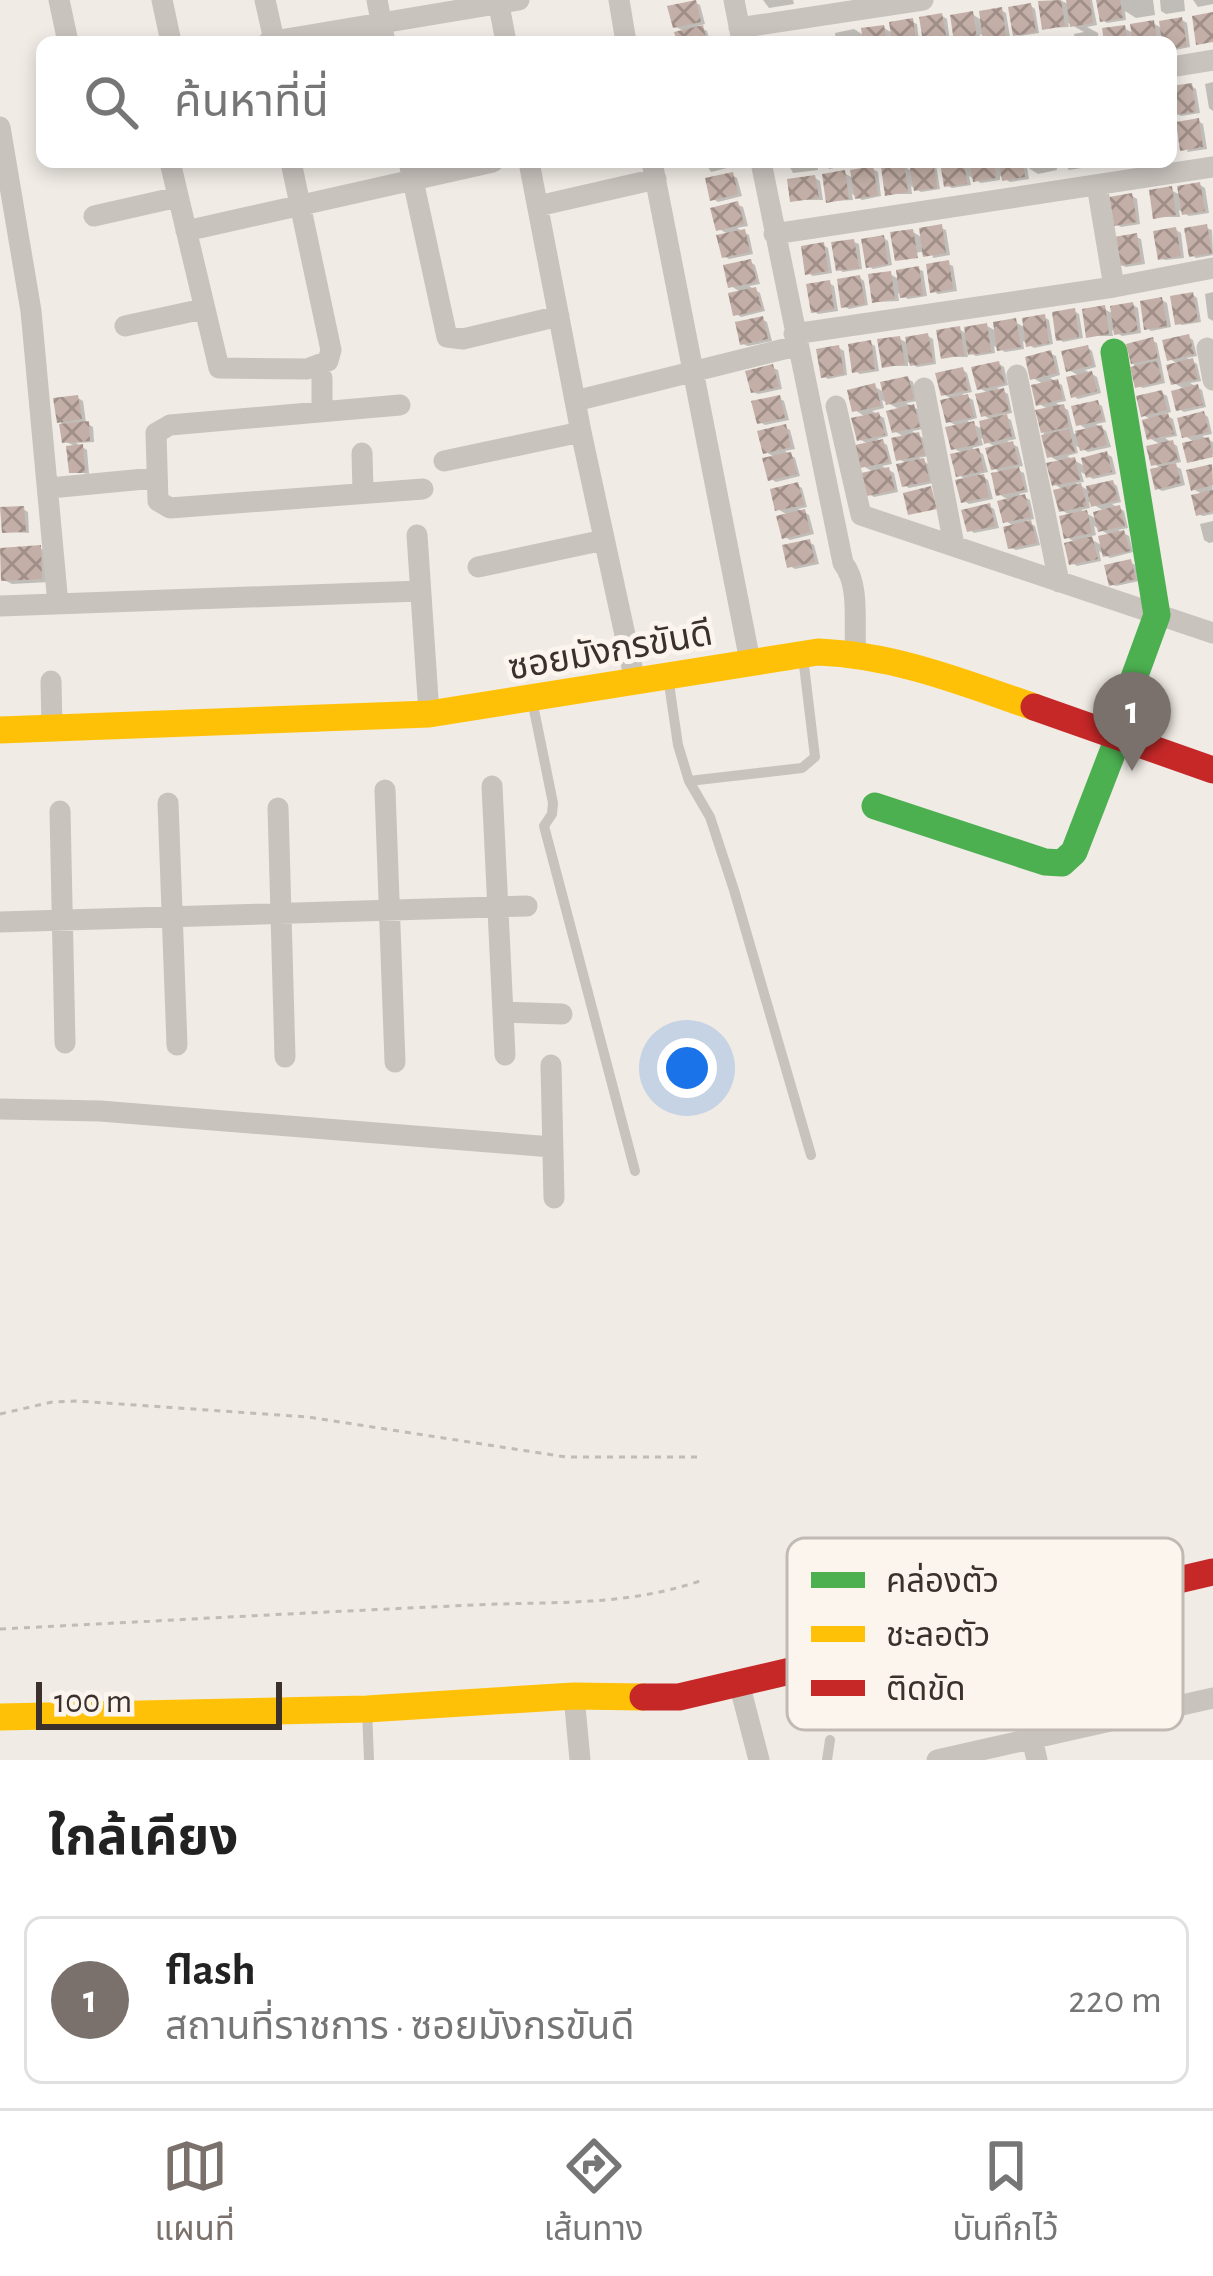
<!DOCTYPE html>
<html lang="th">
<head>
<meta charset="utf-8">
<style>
	:root { --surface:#fff; --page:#f6f6f6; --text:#222; --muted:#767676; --line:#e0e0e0; --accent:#7a716c }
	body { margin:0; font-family:"Alegreya Sans","Noto Sans Thai",sans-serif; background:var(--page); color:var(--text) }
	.scale { position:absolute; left:36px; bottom:30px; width:246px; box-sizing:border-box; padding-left:12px; border:6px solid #3b302b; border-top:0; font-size:33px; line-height:42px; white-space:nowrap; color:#3b302b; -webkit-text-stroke:9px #fbf5ee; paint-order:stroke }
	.you { position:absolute; left:687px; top:1068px; width:42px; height:42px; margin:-30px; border:9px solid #fff; border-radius:50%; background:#1a73e8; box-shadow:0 0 0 18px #1a73e833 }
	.badge { display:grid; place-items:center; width:78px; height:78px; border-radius:50%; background:var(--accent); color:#fff; font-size:39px; font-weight:700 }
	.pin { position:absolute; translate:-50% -99px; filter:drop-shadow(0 3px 6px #0008) }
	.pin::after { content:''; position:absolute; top:63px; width:42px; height:36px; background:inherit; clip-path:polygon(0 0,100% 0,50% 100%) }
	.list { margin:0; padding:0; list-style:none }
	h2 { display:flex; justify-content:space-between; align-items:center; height:156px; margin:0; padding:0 48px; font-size:51px }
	h2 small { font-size:39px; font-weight:400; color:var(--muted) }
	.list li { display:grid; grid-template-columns:78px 1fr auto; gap:36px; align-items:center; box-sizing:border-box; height:168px; margin:0 24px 24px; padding:0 24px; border:3px solid var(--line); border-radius:18px }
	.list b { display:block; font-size:45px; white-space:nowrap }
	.list p { margin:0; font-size:39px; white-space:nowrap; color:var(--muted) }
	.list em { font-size:39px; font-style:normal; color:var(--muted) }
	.icon { flex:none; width:66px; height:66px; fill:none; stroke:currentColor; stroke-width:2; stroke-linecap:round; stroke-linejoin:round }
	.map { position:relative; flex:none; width:1213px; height:1760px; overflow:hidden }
	.search { position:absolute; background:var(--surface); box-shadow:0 6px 18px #0003; left:36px; right:36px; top:36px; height:132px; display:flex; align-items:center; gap:30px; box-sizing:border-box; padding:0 42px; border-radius:18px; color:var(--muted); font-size:45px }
	.sheet { height:348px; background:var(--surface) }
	nav { display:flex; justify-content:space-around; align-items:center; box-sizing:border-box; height:168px; border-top:3px solid var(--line); background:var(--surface); font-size:33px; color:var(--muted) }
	nav a { display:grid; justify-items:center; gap:6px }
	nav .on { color:var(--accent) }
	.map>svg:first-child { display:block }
</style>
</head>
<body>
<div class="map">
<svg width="1213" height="1760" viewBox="0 0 1213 1760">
	<defs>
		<pattern id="building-cross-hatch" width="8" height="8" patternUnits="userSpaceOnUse" patternTransform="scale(3)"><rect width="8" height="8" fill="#c3afa7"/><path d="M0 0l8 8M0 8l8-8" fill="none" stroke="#a08f88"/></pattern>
	</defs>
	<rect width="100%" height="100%" fill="#f0ebe5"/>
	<path fill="#0003" fill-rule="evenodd" d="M763 0H793L794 4 769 8Z
		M1060 0 1070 5 1074 0H1092L1097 25 1087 27 1098 33 1099 42H1075L1074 34 1084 32 1068 23 1069 27 1045 28 1041 3Z
		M1099 0H1153L1155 15 1136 18 1125 11 1126 20 1107 23 1102 20Z
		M1160 0H1184L1185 11 1166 14 1161 11Z
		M1193 0H1213V4L1198 7Z
		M696 3 700 5 705 24 697 26 707 31 710 42H680L686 32 676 27Z
		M1031 6 1035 9 1039 33 1020 36 1015 34Z
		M1001 10 1006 13 1010 37 991 40 980 34 981 42H957L953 18 972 14 983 21Z
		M942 16 947 19 950 42H926Z
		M1182 20 1187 23 1190 47 1171 51V42H1107L1124 28 1135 34 1153 23 1163 29Z
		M912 22 917 24 919 42H836L835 33 854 29 865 36 884 28 894 34Z
		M825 37 830 42H806V40Z
		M1065 37 1074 42H1046V40Z
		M1213 82V111L1209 108 1205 84Z
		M1191 86 1196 89 1200 113 1181 116 1171 111V96Z
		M1198 121 1203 124 1207 149 1187 152Z
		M705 162H734L735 166 711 172Z
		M787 162H816L818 170 793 173Z
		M824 162H848V165L829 169Z
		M931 162 936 165 940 189 921 192 911 186 912 194H888L903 166 914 172Z
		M943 162H1056L1057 170 1038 174 1027 167 1029 179 1010 182 1000 176V180L981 183 969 176 971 185 952 188 947 185Z
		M1063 162H1087L1088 167 1069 170Z
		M873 169 878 172 881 196 862 200 852 194 853 200 829 201 844 173 855 179Z
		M732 175 737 178 742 196 718 202 713 199Z
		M815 178 820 181 823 200H793Z
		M1200 185 1205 188 1209 213 1189 216 1179 210 1180 217H1156L1171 190 1182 196Z
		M1132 196 1137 199 1140 224 1121 227 1116 224Z
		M738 205 743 207 748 226 737 228 749 235 753 254 729 259 724 256 730 235 719 229Z
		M941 228 946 230 950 255 933 258 932 252H920L898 258 913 232 923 238Z
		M1207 228 1212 230 1213 255 1196 258 1192 255Z
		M1176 230 1181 233 1184 258 1165 260 1161 258Z
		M1136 237 1141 239 1145 264 1126 267 1121 265Z
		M884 238 888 241 892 265 873 269 868 266Z
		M854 242 859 244 862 269 843 272 838 269Z
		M823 245 828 248 832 273 813 276 808 273Z
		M750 262 755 265 760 284 749 286 760 293 765 311 741 317 736 314 742 293 731 286Z
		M948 264 953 266 957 291 938 294 933 291Z
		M918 269 923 271 927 296 908 299 898 293 899 301 875 302 890 274 900 280Z
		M860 278 864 281 868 305 849 309 844 306Z
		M829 283 834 286 838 311 818 314 814 311Z
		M1213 292V321L1208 318 1205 294Z
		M1193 295 1197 298 1201 322 1182 325 1177 323Z
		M1162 300 1167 303 1171 327 1151 331 1147 328Z
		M1133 305 1138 308 1141 333 1122 336 1112 330 1113 336H1089L1104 309 1114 314Z
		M1074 311 1079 314 1083 338 1063 342 1059 339Z
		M1044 317 1049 320 1053 344 1034 348 1023 341 1024 349 1005 352 994 346 995 353 976 356 967 351 968 357H944L959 329 968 335 987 326 998 332 1015 322 1026 328Z
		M762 319 767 322 772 341 748 346 743 344Z
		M928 336 933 339 936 364 917 367 908 362V366H884L900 339 909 344Z
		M1188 337 1193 340 1197 356 1187 358 1197 364 1201 381 1190 383 1202 390 1206 407 1184 412 1179 409 1186 390 1174 383 1180 365 1170 359Z
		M1153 341 1157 343 1165 383 1143 388 1138 386 1130 346Z
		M870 343 875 346 879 371 860 374 855 371Z
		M839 348 844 351 847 375 828 379 823 376Z
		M1088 348 1092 351 1096 367 1085 370 1097 377 1101 393 1078 399 1073 396 1081 377 1069 370Z
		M1051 354 1056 356 1060 375 1050 378 1062 385 1066 401 1056 403 1068 410 1074 434 1089 431 1079 424 1097 403 1102 406 1106 422 1096 424 1106 431 1111 447 1088 452 1076 446 1078 453 1067 456 1086 467 1107 454 1112 457 1116 474 1093 479 1081 472 1084 482 1076 483 1086 489 1113 483 1117 486 1121 502 1112 504 1124 511 1128 528 1118 530 1129 536 1133 552 1110 558 1099 551 1101 561 1077 566 1072 563 1076 543 1067 537 1072 516 1061 510 1064 490 1054 484 1062 463 1049 456 1039 413 1050 410 1039 404 1045 385 1033 378ZM1089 502 1106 512 1098 520 1081 510 1090 508ZM1094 526 1111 536 1103 546 1087 537 1096 535Z
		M999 364 1004 367 1008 385 997 388 1008 394 1012 413 1002 415 1011 420 1016 439 1007 441 1018 447 1023 466 1014 468 1024 473 1028 492 1019 494 1030 500 1034 519 1026 521 1035 526 1040 545 1016 550 1011 548 1015 527 1006 521 1010 501 999 494 1003 474 994 468 997 448 981 438 983 445 972 448 983 454 988 472 979 474 988 480 993 499 969 504 964 501 968 481 959 475 964 454 953 448 959 427 948 421 954 400 943 394 963 370 967 373 972 392 962 394 973 400 977 418 967 421 984 430 993 421 983 415 990 394 979 388Z
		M773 368 778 370 782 389 758 394 753 392Z
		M908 379 913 382 917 401 906 403 919 410 923 429 912 431 923 438 928 456 919 458 928 464 933 483 909 488 904 485 908 464 899 459 906 438 894 431 901 410 882 400 884 408 872 411 884 418 888 436 877 439 887 445 892 464 882 466 894 473 898 492 874 497 869 494 875 473 863 466 870 445 859 439 867 418 855 410 875 387 886 393Z
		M1162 393 1167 396 1171 412 1164 414 1173 419 1177 436 1165 438 1177 446 1181 462 1172 464 1181 469 1185 485 1162 491 1157 488 1163 469 1154 464 1162 445 1149 438 1152 420 1143 415Z
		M78 398 83 401 86 423 93 427 94 442 76 443 87 450 89 474 72 471 76 447 65 441 56 400Z
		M779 398 784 401 789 420 765 425 760 422Z
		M1204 414 1208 417 1212 434 1202 436 1213 442V454L1190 460 1196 443 1185 436Z
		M785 427 790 430 795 449 785 451 795 458 800 476 776 482 771 479 776 458 766 452Z
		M1212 467 1213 514 1203 516 1198 514 1204 495 1193 489Z
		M797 485 802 488 807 507 798 509 809 515 814 534 790 540 785 537 789 516 778 509Z
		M989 506 994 509 999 528 974 533 970 530Z
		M23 509 28 512 29 533 5 531Z
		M1213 521V542L1209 543 1204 540 1200 524Z
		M809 542 814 545 819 564 795 569 790 566Z
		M40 548 48 553 49 582 12 584 4 580Z
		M1130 562 1135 565 1139 581 1116 586 1111 584Z"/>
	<path fill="url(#building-cross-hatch)" d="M696 0 701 22 673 28 667 6Z
		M1061 0 1065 26 1042 30 1038 1Z
		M1066 0H1090L1093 23 1070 27Z
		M1096 0H1120L1123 18 1100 22Z
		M1031 3 1036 32 1013 36 1008 7Z
		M1002 7 1006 36 983 39 979 11Z
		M973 11 977 40 954 42 950 15Z
		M1213 12V42L1196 45 1192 16Z
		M942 13 947 42H923L919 17Z
		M1182 17 1187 46 1171 49V42H1162L1159 21Z
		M913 18 916 42H892L889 22Z
		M1154 20 1157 42H1133L1130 24Z
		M703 25 707 42H677L674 32Z
		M884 25 887 42H863L861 28Z
		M1125 25 1128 42H1104L1102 28Z
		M1192 83 1196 112 1173 115 1171 86Z
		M1199 118 1203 147 1180 151 1176 122Z
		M909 162H933L937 188 914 191Z
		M940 162H964L967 184 944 187Z
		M970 162H994L996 178 973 182Z
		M999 162H1023L1025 177 1002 181Z
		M904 163 908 192 885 196 881 167Z
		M873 166 878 195 855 199 850 170Z
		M845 170 849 199 826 203 822 174Z
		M733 172 738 194 710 201 705 178Z
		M815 175 819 198 790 202 787 179Z
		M1200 182 1205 211 1182 215 1177 186Z
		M1172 186 1176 215 1153 219 1149 190Z
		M1132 193 1137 222 1114 226 1109 197Z
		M738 201 744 224 716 231 710 208Z
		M942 224 946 253 923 257 919 228Z
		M1207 224 1212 253 1189 257 1184 228Z
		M1176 227 1181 256 1158 260 1153 231Z
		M745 229 750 252 722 258 716 235Z
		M913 229 918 258 895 261 890 232Z
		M1137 233 1141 262 1118 266 1114 237Z
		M884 235 888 264 866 268 861 239Z
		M854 239 859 268 836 271 831 242Z
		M824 242 828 271 805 275 801 246Z
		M751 259 757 282 728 288 723 265Z
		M949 260 953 289 930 293 926 264Z
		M919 266 923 295 900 298 896 270Z
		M891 271 895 299 872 303 868 274Z
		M860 275 865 304 841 308 837 279Z
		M830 280 834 309 811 313 806 284Z
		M756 287 762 310 733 316 728 293Z
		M1193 292 1198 321 1175 325 1170 296Z
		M1162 297 1167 326 1144 330 1140 301Z
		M1133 302 1138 331 1114 335 1110 306Z
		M1105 305 1109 334 1086 338 1082 309Z
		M1075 308 1079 337 1056 341 1052 312Z
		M1045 314 1049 343 1026 347 1022 318Z
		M763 316 768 339 740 345 735 322Z
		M1016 318 1021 347 997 351 993 322Z
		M987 323 991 352 968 355 964 327Z
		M960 326 964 355 941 359 936 330Z
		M928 333 933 362 910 366 905 337Z
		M1189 334 1194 354 1167 361 1162 340Z
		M900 336 905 364 882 368 877 339Z
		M1153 337 1158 358 1131 364 1126 344Z
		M871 340 875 369 852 373 848 344Z
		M839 345 844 374 821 378 816 349Z
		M1088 345 1093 365 1066 372 1061 351Z
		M1051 350 1057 373 1030 380 1025 357Z
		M1193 358 1198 379 1171 385 1166 365Z
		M999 361 1005 384 977 390 971 367Z
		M1157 361 1162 381 1135 388 1130 367Z
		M773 364 779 387 751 393 745 371Z
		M963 367 969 390 941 396 935 373Z
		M1092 371 1097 391 1071 398 1066 377Z
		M908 376 914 399 886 405 880 382Z
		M1058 379 1063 399 1036 406 1031 385Z
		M875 383 881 406 852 412 847 390Z
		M1198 384 1203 405 1176 411 1171 391Z
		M1004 388 1009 411 981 417 975 394Z
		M1162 390 1167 410 1141 417 1136 396Z
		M968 394 974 417 946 423 940 400Z
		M78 395 82 419 57 423 53 398Z
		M780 395 785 418 757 424 751 401Z
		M1098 400 1103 420 1076 426 1071 406Z
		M914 404 920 427 892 433 886 411Z
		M1064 404 1069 427 1041 433 1035 410Z
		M1204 411 1209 432 1182 438 1177 418Z
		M879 412 885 435 857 441 851 418Z
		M1168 413 1174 434 1147 440 1142 420Z
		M1007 414 1012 437 984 444 979 421Z
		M89 421 90 441 62 443 59 424Z
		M974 421 979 444 951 450 945 427Z
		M786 424 791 447 763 454 757 431Z
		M1102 425 1107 445 1080 451 1075 431Z
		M1069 429 1075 452 1047 458 1041 435Z
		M919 432 925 455 896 461 891 438Z
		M1209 437 1213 457 1187 463 1182 443Z
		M883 439 889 462 860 468 855 445Z
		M1173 440 1178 460 1151 466 1146 446Z
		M1013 441 1019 464 991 470 985 448Z
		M83 444 85 473H69L66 446Z
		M979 448 984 471 956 477 950 454Z
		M1107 451 1112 472 1086 478 1081 458Z
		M791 452 797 474 768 481 762 458Z
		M1075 457 1080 480 1052 486 1046 463Z
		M924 458 930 481 902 487 896 464Z
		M1176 463 1181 483 1155 490 1150 469Z
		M1212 464 1213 485 1191 491 1186 470Z
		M889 467 895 490 867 496 861 473Z
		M1019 467 1025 490 996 496 991 473Z
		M984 474 989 497 961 503 955 480Z
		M1113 480 1118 500 1091 507 1086 486Z
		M798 482 804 505 775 511 770 489Z
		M1081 483 1087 506 1059 512 1053 490Z
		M931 486 937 509 908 515 903 493Z
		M1213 490V511L1196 516 1191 495Z
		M1025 494 1031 517 1003 523 997 501Z
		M990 503 995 526 967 532 961 510Z
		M1120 505 1125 526 1098 532 1093 512Z
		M24 506 26 532 2 533 0 507Z
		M805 509 810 532 782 539 776 516Z
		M1087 510 1092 533 1064 539 1059 516Z
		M1031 520 1037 543 1008 549 1003 527Z
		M1124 530 1130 551 1103 557 1098 536Z
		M1092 536 1098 559 1069 565 1064 543Z
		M810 539 815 562 787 568 782 545Z
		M41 545 42 579 1 581 0 548Z
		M1131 559 1136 579 1109 586 1104 565Z"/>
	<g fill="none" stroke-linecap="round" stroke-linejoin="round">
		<path stroke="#c2bbb6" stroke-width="3" stroke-dasharray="6 6" stroke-linecap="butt" d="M0 1414 52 1402 77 1401 308 1417 566 1457H698
			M0 1629C158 1621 316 1612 474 1605 554 1601 622 1607 700 1581"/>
		<path stroke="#c9c3be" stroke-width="10" d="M668 677 678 745 689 781 710 817 734 890 811 1155
			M532 700 553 803 552 814 544 826 635 1171
			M689 781 802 768 815 757 803 657
			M367 1709 369 1760
			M827 1760 830 1740"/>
		<path stroke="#c9c3be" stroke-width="21" d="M59 0 68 42
			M162 0 171 42
			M265 0 274 40
			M377 0 385 42
			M498 0 506 42
			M619 0 626 42
			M734 0 742 41
			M739 28 923 0
			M268 42 519 0
			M1171 67 1213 60
			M0 127 31 311 58 604
			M170 162 219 368 307 369 328 361 331 350 291 162
			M409 162 447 337 463 339 559 316
			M529 162 581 432 635 681
			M652 162 750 661
			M761 162 843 563C861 586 853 625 856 654
			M1097 185 1114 287
			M538 206 656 179
			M94 216 178 197
			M186 231 493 162
			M774 234 1213 167
			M125 326 203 309
			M794 334 1114 287 1213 268
			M1207 348 1213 380
			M1017 375 1059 582
			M322 378V411
			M924 388 954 545
			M575 401 796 346
			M400 405 170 425 156 433 158 501 170 508 423 489
			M836 406 861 515 1213 633
			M362 453 363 492
			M444 461 581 432
			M50 488 155 478
			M417 535 429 714
			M478 567 604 540
			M0 606 420 591
			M51 681 52 729
			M492 786 505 1055
			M385 790 395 1062
			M168 803 177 1045
			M278 808 285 1057
			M60 811 65 1043
			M0 922 527 906
			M503 1012 562 1014
			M551 1065 554 1198
			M0 1109 100 1111 552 1147
			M1004 1620 1037 1760
			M739 1683 759 1760
			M574 1696 580 1760
			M937 1760 1213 1698"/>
		<path stroke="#4caf50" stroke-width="27" d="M875 806 1045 862 1062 863 1074 852 1130 707 1127 697 1157 615 1114 352"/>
		<path stroke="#ffc107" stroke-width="27" d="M0 730 429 714 818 652C895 655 962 682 1034 707
			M0 1717 367 1709 574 1696 643 1697"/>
		<path stroke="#c62828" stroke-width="27" d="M1034 707 1213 770
			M643 1697H679L1213 1572"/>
	</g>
	<g text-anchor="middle" stroke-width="10" stroke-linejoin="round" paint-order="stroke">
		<g font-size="36" fill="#3b302b" stroke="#fbf5ee">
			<text transform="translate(610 649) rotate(-10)" y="13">ซอยมังกรขันดี</text>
		</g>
	</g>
	<rect x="787" y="1538" width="396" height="192" rx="18" fill="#fbf5ee" stroke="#c1bab4" stroke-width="3"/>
	<rect x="811" y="1572" width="54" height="16" fill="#4caf50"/>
	<rect x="811" y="1626" width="54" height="16" fill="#ffc107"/>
	<rect x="811" y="1680" width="54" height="16" fill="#c62828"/>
	<g font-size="33" fill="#3b302b">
		<text x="886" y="1592">คล่องตัว</text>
		<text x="886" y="1646">ชะลอตัว</text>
		<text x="886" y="1700">ติดขัด</text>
	</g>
</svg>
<div class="scale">100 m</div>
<div class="you"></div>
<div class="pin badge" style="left:1132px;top:771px">1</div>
<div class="search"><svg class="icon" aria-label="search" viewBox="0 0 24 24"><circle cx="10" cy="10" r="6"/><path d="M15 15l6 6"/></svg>ค้นหาที่นี่</div>
</div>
<section class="sheet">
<h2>ใกล้เคียง<small></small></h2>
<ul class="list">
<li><span class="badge">1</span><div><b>flash</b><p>สถานที่ราชการ · ซอยมังกรขันดี</p></div><em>220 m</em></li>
</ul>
</section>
<nav>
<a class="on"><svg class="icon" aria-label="map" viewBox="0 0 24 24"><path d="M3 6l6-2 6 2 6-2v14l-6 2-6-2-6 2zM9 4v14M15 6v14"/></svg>แผนที่</a>
<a><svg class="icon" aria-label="directions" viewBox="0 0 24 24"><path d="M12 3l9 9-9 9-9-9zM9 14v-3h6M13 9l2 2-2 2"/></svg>เส้นทาง</a>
<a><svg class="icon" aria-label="saved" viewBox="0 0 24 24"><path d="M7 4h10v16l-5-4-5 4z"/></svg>บันทึกไว้</a>
</nav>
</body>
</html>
